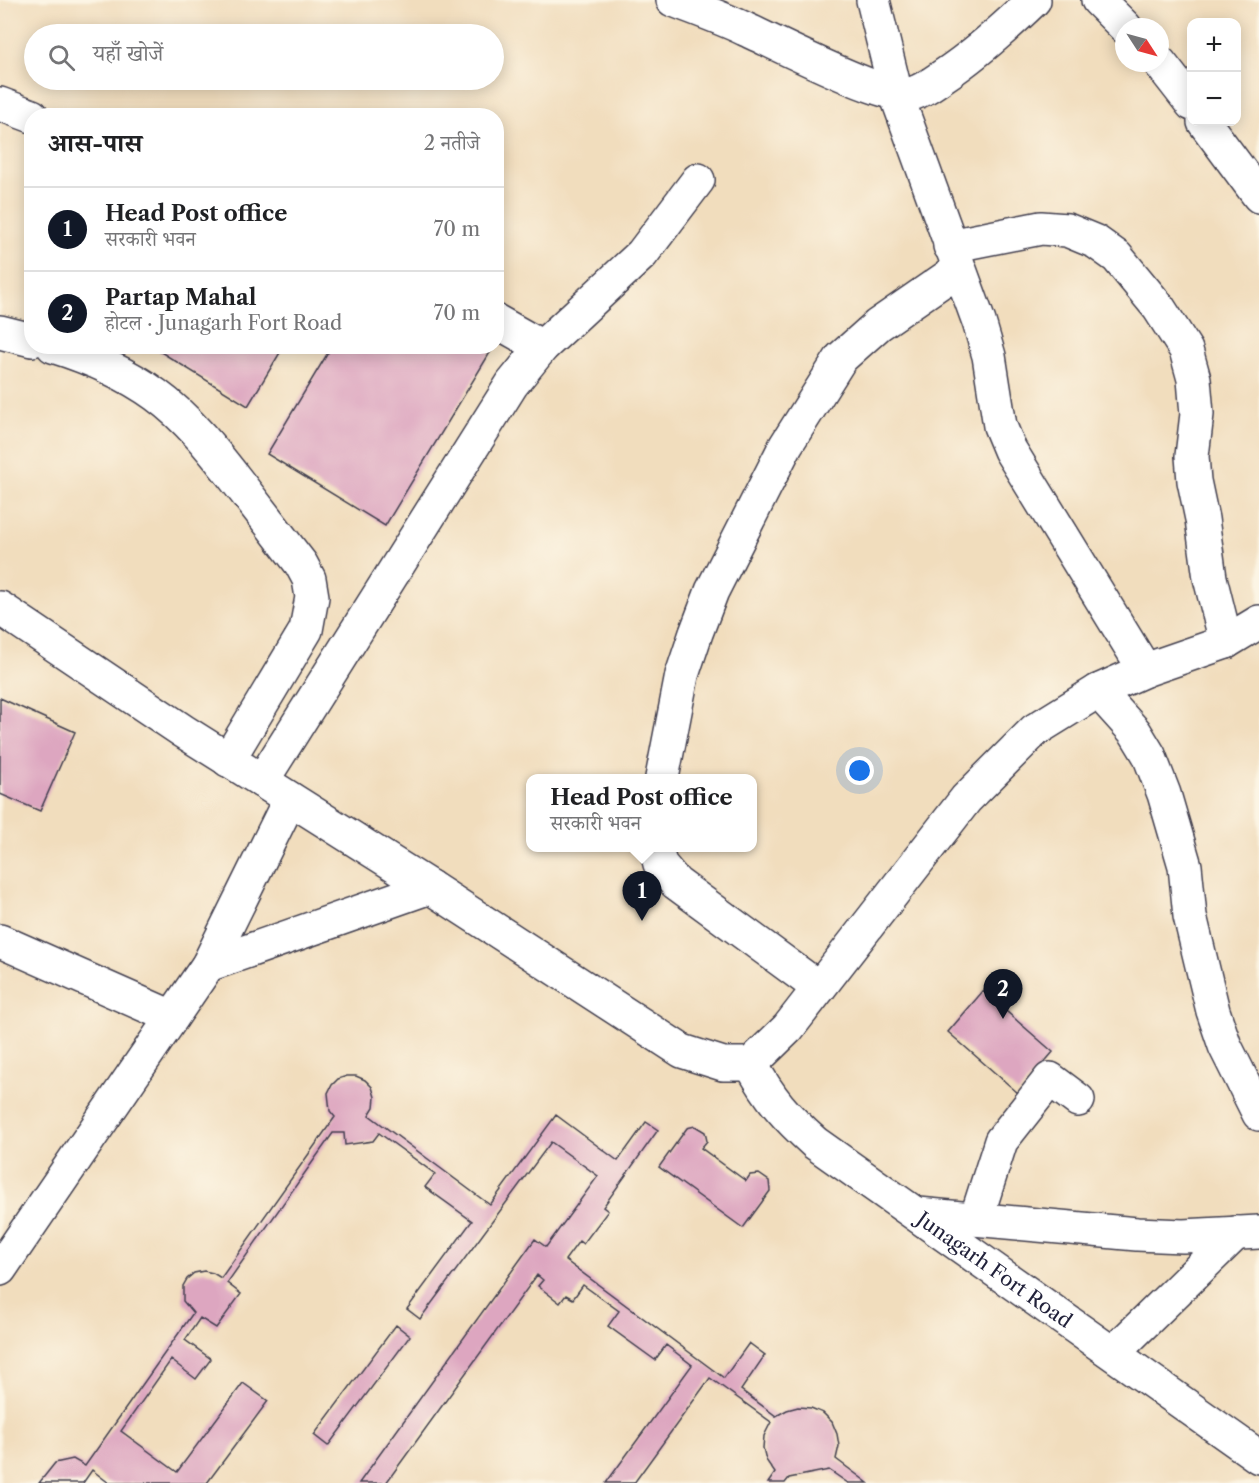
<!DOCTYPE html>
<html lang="hi">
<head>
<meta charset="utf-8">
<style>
	:root { --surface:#fff; --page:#f2f2f2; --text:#202124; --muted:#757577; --line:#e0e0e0; --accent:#111827 }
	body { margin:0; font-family:"Libre Caslon Text","Noto Serif Devanagari",serif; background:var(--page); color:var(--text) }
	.controls { position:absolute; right:18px; top:18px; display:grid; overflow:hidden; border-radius:12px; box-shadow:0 3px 15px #0003 }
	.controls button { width:54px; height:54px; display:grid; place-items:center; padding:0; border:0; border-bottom:2px solid var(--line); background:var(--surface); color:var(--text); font:30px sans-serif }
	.compass { position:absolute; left:1115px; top:18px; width:54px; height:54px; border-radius:50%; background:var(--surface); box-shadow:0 3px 15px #0003; rotate:126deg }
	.you { position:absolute; left:860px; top:771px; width:21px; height:21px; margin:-15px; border:4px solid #fff; border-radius:50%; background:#1a73e8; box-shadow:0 0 0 9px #1a73e833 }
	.badge { display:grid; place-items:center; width:39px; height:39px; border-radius:50%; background:var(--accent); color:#fff; font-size:20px; font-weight:700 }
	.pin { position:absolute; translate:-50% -50px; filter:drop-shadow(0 2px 3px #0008) }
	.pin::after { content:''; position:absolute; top:32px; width:21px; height:18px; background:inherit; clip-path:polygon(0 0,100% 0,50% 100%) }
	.popup { position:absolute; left:526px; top:774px; width:231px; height:78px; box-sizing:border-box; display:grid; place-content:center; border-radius:12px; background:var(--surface); filter:drop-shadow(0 2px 4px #0005); font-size:20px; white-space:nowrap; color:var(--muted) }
	.popup b { font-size:22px; color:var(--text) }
	.popup::after { content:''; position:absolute; left:50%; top:100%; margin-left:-12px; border:12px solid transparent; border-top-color:var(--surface) }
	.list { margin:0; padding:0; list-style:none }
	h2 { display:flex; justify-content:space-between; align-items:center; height:78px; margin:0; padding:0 24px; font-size:26px }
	h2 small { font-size:20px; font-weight:400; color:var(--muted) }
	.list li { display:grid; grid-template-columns:39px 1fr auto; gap:18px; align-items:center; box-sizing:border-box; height:84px; padding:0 24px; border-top:2px solid var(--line) }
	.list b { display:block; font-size:22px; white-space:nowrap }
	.list p { margin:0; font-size:20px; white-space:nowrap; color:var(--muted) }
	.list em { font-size:20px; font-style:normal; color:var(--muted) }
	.icon { flex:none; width:33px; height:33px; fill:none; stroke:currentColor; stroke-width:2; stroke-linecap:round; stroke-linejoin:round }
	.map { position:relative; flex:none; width:1259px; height:1483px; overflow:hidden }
	.search { position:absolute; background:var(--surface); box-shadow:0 3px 15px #0003; left:24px; top:24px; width:480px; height:66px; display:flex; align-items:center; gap:15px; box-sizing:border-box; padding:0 21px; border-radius:33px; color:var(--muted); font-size:22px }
	.panel { position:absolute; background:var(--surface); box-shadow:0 3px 15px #0003; left:24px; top:108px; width:480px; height:246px; border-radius:24px }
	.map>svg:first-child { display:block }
</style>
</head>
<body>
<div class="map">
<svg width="1259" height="1483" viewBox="0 0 1259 1483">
	<rect width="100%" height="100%" fill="#fcf5e5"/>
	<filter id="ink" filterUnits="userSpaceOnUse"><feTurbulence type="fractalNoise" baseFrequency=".0167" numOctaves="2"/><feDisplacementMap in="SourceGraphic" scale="12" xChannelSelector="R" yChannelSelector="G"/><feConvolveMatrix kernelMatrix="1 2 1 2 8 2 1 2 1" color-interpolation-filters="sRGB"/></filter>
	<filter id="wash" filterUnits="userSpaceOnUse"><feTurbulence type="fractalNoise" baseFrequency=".008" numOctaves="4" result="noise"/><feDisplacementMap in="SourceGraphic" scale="24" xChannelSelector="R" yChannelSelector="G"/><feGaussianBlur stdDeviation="1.35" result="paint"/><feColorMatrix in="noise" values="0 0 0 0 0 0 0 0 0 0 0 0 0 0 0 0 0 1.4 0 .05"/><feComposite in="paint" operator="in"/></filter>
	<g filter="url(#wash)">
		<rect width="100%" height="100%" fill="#f1ddbd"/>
		<g id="blocks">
			<path fill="#dda6c0" d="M151 346H284L248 406Z
				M332 346H494L385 526 267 454Z
				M0 698 75 732 40 811 0 794Z
				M983 991 1053 1052 1018 1093 948 1032Z
				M347 1076H356L365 1080 372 1087 375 1097 374 1107 369 1115 490 1205 556 1115 618 1161 646 1122 658 1130 603 1207 608 1211 583 1244 579 1241 565 1260 724 1378 749 1343 765 1355 741 1390 776 1416 787 1410 798 1407 811 1408 823 1413 832 1422 837 1434 839 1446 836 1459 868 1483H848L829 1470 789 1478 785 1483H768L775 1473 766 1460 763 1448 764 1436 771 1422 710 1378 634 1483H606L692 1365 666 1345 655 1360 608 1326 619 1311 583 1285 573 1299 566 1295 560 1303 538 1286 543 1280 537 1275 386 1483H359L530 1246 535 1239 546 1247 598 1176 551 1142 420 1319 407 1309 472 1221 425 1187 435 1174 379 1133 373 1141 345 1145 344 1133H333L227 1283 241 1294 216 1328 200 1318 185 1340 211 1359 196 1379 171 1360 121 1431 177 1472 243 1383 268 1401 207 1483H109L92 1470 83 1483H39L55 1463 73 1459 85 1466 193 1313 183 1301V1286L187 1279 194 1273 204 1271 213 1273 221 1278 335 1117 330 1111 328 1093 332 1085 338 1079Z
				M695 1126 705 1132 707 1141 701 1148 746 1181 750 1175 759 1174 769 1181 770 1191 743 1228 659 1167 687 1128Z
				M396 1325 410 1336 328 1446 314 1435Z"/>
		</g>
	</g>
	<g filter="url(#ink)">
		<use href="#blocks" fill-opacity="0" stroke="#413e4e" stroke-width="1.5"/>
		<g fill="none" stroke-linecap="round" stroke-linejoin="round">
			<defs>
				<g id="minor">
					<path d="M673 0C697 9 722 18 745 29 774 42 886 100 911 94 922 91 933 83 943 76 976 54 1005 28 1034 0"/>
					<path d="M873 0 896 94 979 322 989 356 1000 426 1010 450 1145 670"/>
					<path d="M1098 0 1125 27"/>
					<path d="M1160 63 1192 104"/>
					<path d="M0 104 32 116"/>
					<path d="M1204 122 1259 196"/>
					<path d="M950 246 1041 228 1067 230 1096 242 1117 257 1159 308 1186 350 1194 379 1197 414 1192 456 1194 481 1202 519 1210 578 1226 642"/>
					<path d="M496 321 542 347"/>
					<path d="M0 332 32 340"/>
					<path d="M53 346C88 357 126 373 156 395 189 419 215 453 240 485 260 511 281 538 301 564L309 579 312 597 306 630 228 760"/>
					<path d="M0 608 183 731 430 887 682 1051 723 1064H751L788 1028 966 799 1035 730 1098 691 1145 670 1226 642 1259 622"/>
					<path d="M1098 691 1135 732 1149 755 1164 794 1185 866 1190 916 1213 1011 1225 1046 1259 1114"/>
					<path d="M662 778 682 675 696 633 712 591 786 445 841 358 878 325 959 269"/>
					<path d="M262 781 512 384 542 347 642 254 698 180"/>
					<path d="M656 848 660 864 676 883 819 988"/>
					<path d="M0 941 172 1017"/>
					<path d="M208 965 430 887"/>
					<path id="s1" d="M751 1064C770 1099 786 1117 815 1143L1259 1457"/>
					<path d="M918 1214 1137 1234 1183 1236 1259 1232"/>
					<path d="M976 1219 1001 1141 1050 1079 1078 1100"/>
					<path d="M0 1269 208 965 290 799"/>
					<path d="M1113 1353 1236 1233"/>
				</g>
			</defs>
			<use href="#minor" stroke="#413e4e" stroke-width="36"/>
			<use href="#minor" stroke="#fff" stroke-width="33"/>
		</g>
	</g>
	<g text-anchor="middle" stroke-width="5" stroke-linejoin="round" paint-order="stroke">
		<g font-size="20" fill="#22223b" stroke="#fcf5e5">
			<text dy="7" stroke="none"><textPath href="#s1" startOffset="322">Junagarh Fort Road</textPath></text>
		</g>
	</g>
</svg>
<div class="controls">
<button>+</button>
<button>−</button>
</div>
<svg class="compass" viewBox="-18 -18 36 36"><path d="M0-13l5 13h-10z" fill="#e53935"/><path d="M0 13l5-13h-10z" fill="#757577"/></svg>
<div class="you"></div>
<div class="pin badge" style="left:642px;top:921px">1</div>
<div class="popup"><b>Head Post office</b>सरकारी भवन</div>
<div class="pin badge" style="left:1003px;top:1019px">2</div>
<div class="search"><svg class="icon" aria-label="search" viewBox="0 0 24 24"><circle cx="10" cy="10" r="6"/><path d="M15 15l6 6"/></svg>यहाँ खोजें</div>
<section class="panel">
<h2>आस-पास<small>2 नतीजे</small></h2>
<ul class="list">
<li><span class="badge">1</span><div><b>Head Post office</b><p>सरकारी भवन</p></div><em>70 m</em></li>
<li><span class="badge">2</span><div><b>Partap Mahal</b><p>होटल · Junagarh Fort Road</p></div><em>70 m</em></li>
</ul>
</section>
</div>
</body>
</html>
